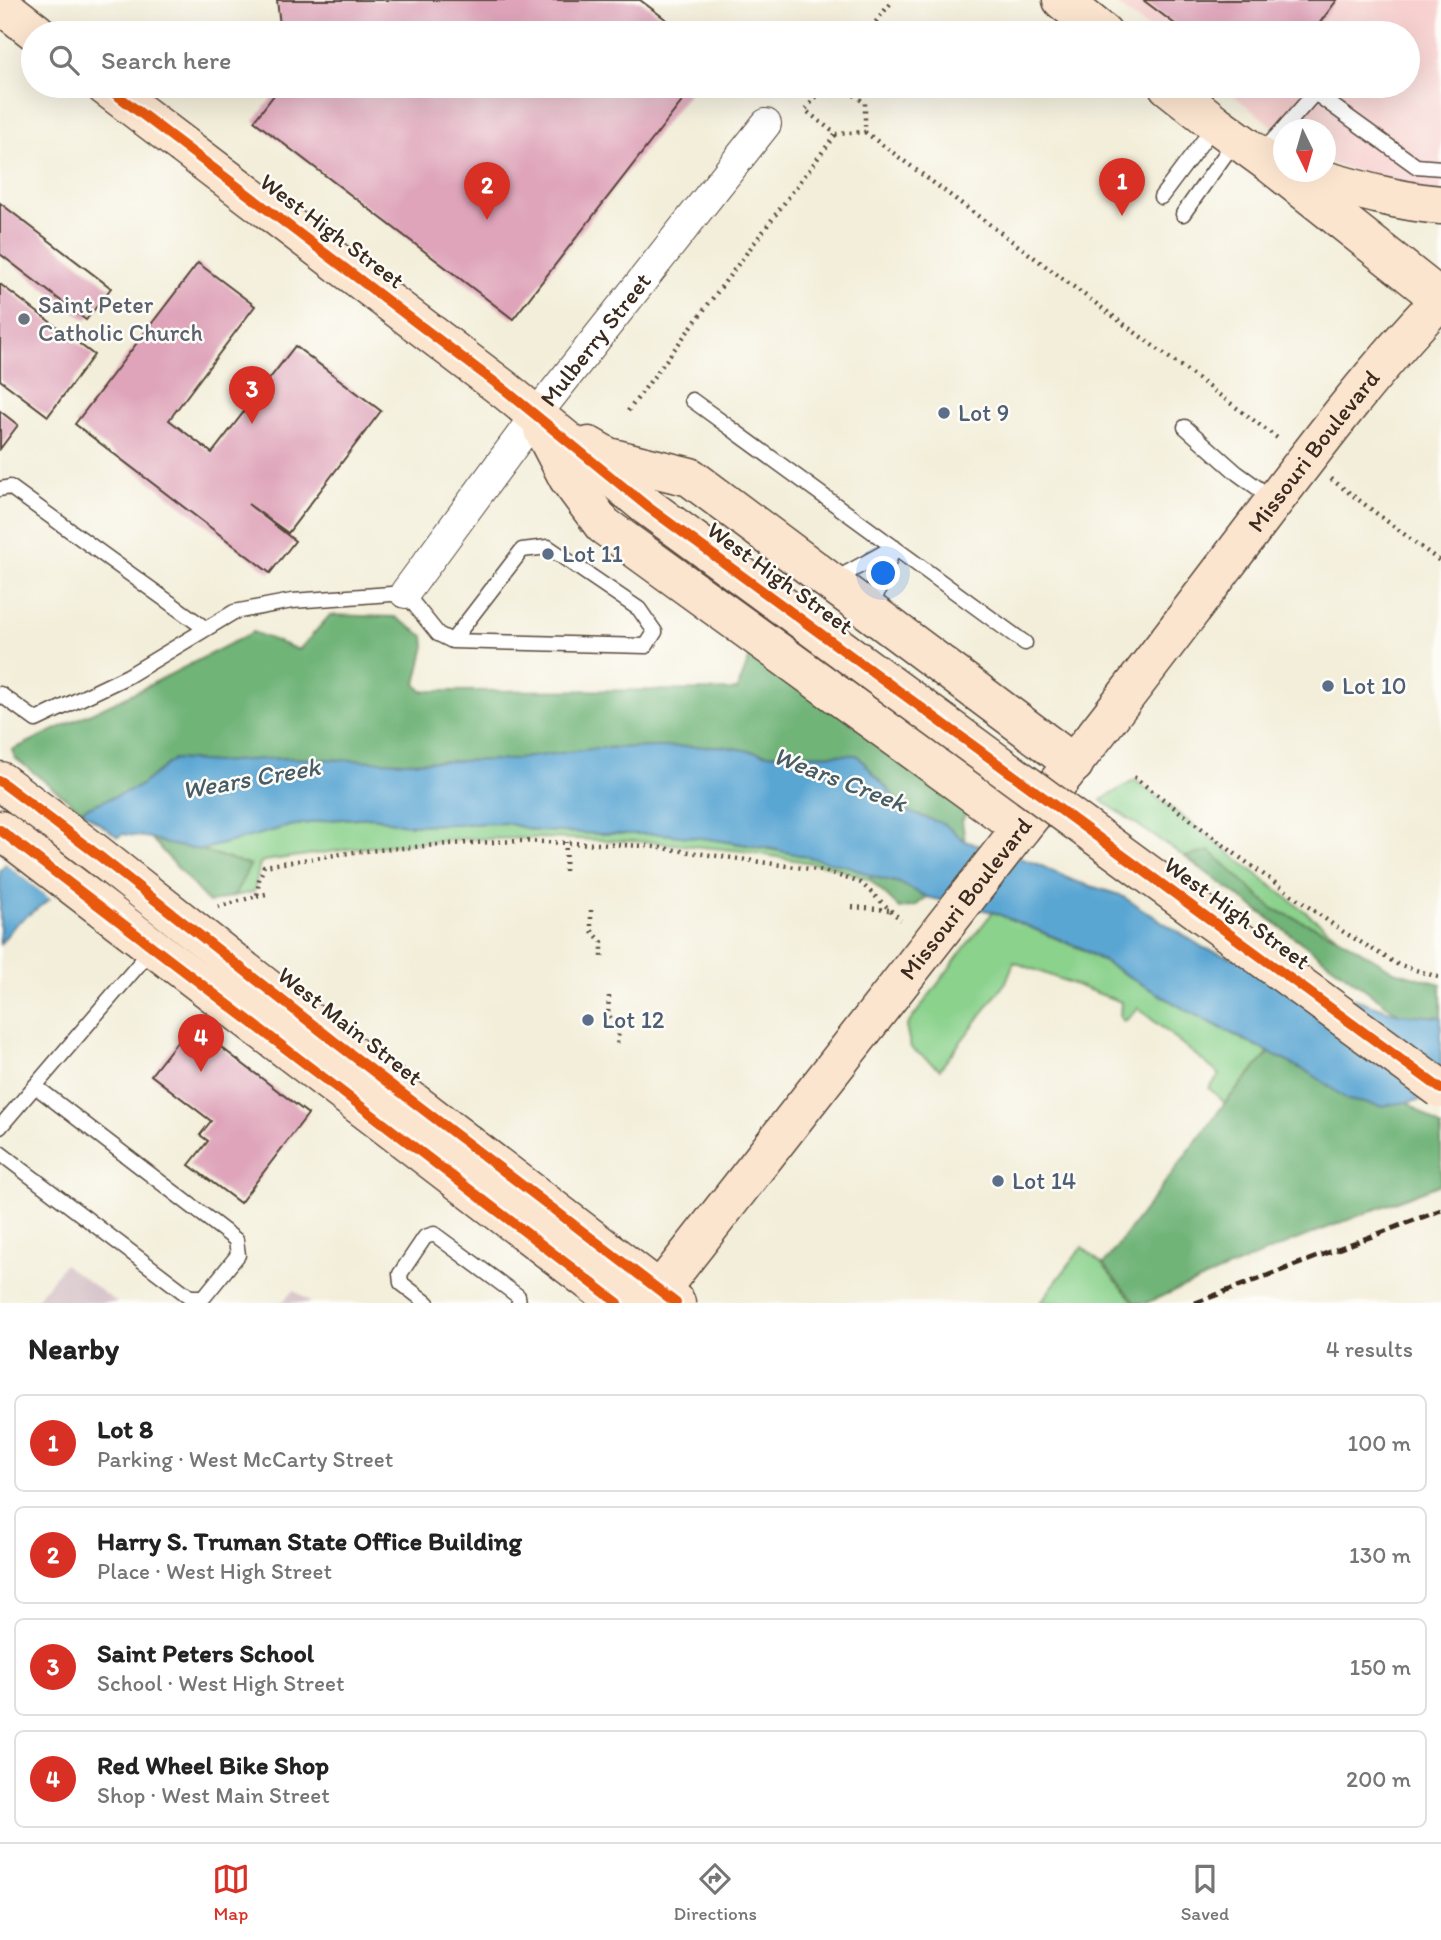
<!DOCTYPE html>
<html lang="en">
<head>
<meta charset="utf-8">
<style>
	:root { --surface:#fff; --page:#f6f6f6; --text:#222; --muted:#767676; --line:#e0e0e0; --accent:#d93025 }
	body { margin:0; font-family:Itim,sans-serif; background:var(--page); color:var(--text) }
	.compass { position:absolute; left:1273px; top:119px; width:63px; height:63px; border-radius:50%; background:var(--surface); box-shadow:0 7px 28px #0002; rotate:175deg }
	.you { position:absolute; left:884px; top:574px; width:24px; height:24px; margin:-18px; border:5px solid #fff; border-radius:50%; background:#1a73e8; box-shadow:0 0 0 10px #1a73e833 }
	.badge { display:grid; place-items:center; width:46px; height:46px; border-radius:50%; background:var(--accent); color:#fff; font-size:23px; font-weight:700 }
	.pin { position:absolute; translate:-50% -58px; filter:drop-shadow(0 2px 4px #0008) }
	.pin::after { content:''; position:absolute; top:37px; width:24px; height:21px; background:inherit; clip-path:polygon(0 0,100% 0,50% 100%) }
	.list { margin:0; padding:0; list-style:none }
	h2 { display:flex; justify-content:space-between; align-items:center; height:91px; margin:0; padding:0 28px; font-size:30px }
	h2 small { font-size:23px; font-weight:400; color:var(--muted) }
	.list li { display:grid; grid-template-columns:46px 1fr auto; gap:21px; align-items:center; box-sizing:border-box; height:98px; margin:0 14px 14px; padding:0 14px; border:2px solid var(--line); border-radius:10px }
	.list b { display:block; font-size:26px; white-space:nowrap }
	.list p { margin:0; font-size:23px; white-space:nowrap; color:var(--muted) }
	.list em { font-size:23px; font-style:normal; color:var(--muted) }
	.icon { flex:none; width:38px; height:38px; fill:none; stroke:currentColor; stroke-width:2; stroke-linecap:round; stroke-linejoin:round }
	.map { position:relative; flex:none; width:1441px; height:1303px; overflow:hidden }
	.search { position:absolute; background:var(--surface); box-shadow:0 7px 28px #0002; left:21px; right:21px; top:21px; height:77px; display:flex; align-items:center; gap:18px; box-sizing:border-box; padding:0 24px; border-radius:38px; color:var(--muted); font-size:26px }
	.sheet { height:539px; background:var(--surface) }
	nav { display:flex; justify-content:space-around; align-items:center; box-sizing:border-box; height:98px; border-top:2px solid var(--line); background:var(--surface); font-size:19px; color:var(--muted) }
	nav a { display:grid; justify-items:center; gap:4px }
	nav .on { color:var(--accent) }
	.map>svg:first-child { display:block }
</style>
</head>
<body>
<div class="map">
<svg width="1441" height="1303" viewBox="0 0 1441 1303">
	<rect width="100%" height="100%" fill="#fdfcf7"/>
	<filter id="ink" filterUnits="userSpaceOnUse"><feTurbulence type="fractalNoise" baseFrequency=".0143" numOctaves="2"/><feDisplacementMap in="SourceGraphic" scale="14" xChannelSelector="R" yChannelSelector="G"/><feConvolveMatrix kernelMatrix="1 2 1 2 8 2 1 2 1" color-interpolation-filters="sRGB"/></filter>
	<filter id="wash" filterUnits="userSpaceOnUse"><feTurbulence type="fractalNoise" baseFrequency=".00686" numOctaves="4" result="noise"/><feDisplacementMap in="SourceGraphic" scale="28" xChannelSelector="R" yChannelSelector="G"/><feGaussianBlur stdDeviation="1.57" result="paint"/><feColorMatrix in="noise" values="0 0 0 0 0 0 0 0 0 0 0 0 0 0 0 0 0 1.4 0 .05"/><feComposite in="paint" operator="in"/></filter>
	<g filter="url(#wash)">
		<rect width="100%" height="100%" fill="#f3eed9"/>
		<path fill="#f7d0cf" d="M1111 0H1441V196L1326 162V130H1284L1283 134 1221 86H1408V33H1154Z"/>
		<path fill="#d2bec5" d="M64 1264 118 1303H34Z
			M294 1290 311 1303H281Z"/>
		<path fill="#8bd28d" stroke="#637e56" stroke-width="2" d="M1135 780 1338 937 1273 909 1210 852 1185 857 1101 800Z
			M373 817 405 825 506 823 537 831 602 834H662L709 839 819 858 851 867 871 876 870 880 834 867 743 851 652 842 548 838 460 839 357 848 264 861 260 863 254 892 234 896 250 865 200 850 290 826 328 820Z
			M993 912 1081 949 1186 1010 1269 1053 1225 1103 1209 1088 1220 1075 1138 1008 1128 1019 1123 1021 1120 1017 1121 1002 1014 962 1006 982 940 1069 911 1048 906 1027 965 947Z
			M1082 1247 1103 1265 1135 1303H1040Z"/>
		<path fill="#70b478" stroke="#566f4b" stroke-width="2" d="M330 615 395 617 424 636 425 646 416 684 422 691 737 690 753 649 968 810 962 821 965 841 944 824 908 812 857 755 768 754 721 746 599 748 508 760 405 762 285 758 215 762 174 759 138 787 81 810 15 758 12 750 142 689 253 632 299 650Z
			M151 838 167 844 200 850 250 865 234 896 209 903Z
			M1210 851 1273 909 1338 937 1394 971 1441 984V1017L1399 1014 1185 857Z
			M871 876 900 883 927 897 915 906 900 909 870 880Z
			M1269 1053 1312 1074 1348 1100 1381 1106 1406 1101 1441 1127V1184L1301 1238 1146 1303H1135L1103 1265 1225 1103Z"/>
		<path fill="#5aa6d3" stroke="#4a6878" stroke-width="2" d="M721 746 768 754 857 755 908 812 944 824 965 841 1035 863 1074 881 1120 895 1204 948 1399 1014 1441 1017V1097L1381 1106 1348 1100 1312 1074 1186 1010 1081 948 993 912 927 897 900 883 871 876 851 867 768 848 709 839 662 834H602L537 831 506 823 405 825 373 817 328 820 290 826 200 850 167 844 151 838 122 834 118 837 81 810 138 787 174 759 215 762 285 758 405 762 508 760 599 748Z
			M6 864 50 899 16 924 0 944V870Z"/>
		<path fill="#f3eed9" d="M9 862 29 878 52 896 50 899 27 881 6 864Z"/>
		<g id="blocks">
			<path fill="#dfa4ba" d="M277 0H640L684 33H281Z
				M1143 0H1337L1312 33H1187Z
				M281 86H694L513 319 254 121Z
				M1258 86H1272L1267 93Z
				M0 203 111 288 86 320 0 254Z
				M198 263 255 306 169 420 212 453 295 346 381 411 288 533 248 504 295 541 270 573 75 424Z
				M0 284 94 355 48 416 0 380Z
				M0 411 18 425 0 449Z
				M191 1024 308 1114 240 1203 189 1165 208 1141 200 1135 211 1121 151 1075Z"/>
		</g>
	</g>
	<g filter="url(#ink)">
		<use href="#blocks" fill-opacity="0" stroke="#57473a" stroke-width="2"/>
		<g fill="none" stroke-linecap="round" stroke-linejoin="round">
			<defs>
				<path id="lane" d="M1315 93 1416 166 1441 168
					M1260 155 1321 86
					M1161 197 1215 125
					M1183 214 1235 141
					M692 400 1025 643
					M1185 427 1237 473 1273 499
					M0 489 10 487 206 629
					M834 580 894 547
					M871 610 894 547
					M0 694 36 720 128 676 234 612 292 601 405 593 438 634 452 641 646 646 655 632 639 609 548 547 522 550 452 641
					M0 1127 152 949
					M0 1153 190 1297H204L238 1255 236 1240 35 1086
					M427 1303 401 1283 400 1274 425 1237 434 1234 518 1296 519 1303"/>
				<g id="street">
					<path id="s1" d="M405 593 536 415 766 124"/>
				</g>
				<g id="secondary">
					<path d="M1062 0 1103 33"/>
					<path d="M0 4 37 33"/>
					<path d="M105 86 505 390 648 507"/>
					<path d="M1296 172C1343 185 1391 201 1441 205"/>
					<path d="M543 430 568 478 603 525 1021 828"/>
					<path d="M589 446 608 457 690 477 1074 764"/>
					<path d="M0 781 98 855 335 1042 676 1303"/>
					<path d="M0 830 618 1303"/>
					<path id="s2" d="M650 1303 1021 828C1104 727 1183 621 1262 517 1319 442 1376 367 1441 299L1272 165 1216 124 1168 86"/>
				</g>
			</defs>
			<use href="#lane" stroke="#57473a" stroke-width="17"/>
			<use href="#street" stroke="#57473a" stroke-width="32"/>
			<use href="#secondary" stroke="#57473a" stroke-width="41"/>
			<path stroke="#57473a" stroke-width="4.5" stroke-dasharray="2 5" stroke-linecap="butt" d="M867 33 893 0
				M825 86 805 110 836 134 865 132V103L842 86
				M865 132 1280 440
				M628 411 836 134
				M1331 479 1441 562
				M1134 777 1242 859 1342 931 1397 964 1441 978
				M565 871 566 842
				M257 896 266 894
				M218 907 257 896 259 880 264 866 355 852 449 844 519 841 647 846 824 871 861 883 901 920
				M852 907 889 910
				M591 910V930L602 942V960
				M609 996 608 1014 619 1030 617 1046"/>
			<use href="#lane" stroke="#fff" stroke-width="14"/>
			<use href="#street" stroke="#fff" stroke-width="30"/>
			<use href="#secondary" stroke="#fce5cf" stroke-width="38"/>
			<path stroke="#3b2a1e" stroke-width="5" stroke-dasharray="10 5" stroke-linecap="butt" d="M1195 1303 1441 1210"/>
			<defs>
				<path id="secondary-bridge" d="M648 507 1441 1089"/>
			</defs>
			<use href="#secondary-bridge" stroke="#57473a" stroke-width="41" stroke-linecap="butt"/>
			<use href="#secondary-bridge" stroke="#fce5cf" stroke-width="38"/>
			<defs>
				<path id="cycleway" d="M105 86 505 390 648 507 1441 1089
					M0 781 98 855 335 1042 676 1303
					M0 830 618 1303"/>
			</defs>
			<use href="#cycleway" stroke="#fdfcf7" stroke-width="15"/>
			<use href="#cycleway" stroke="#e8590c" stroke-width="10"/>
		</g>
	</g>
	<circle fill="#6b7280" stroke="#fdfcf7" stroke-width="2.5" cx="24" cy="319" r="7"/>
	<g fill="#5c6f8a" stroke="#fdfcf7" stroke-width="2.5">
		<circle cx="944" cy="413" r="7"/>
		<circle cx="548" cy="554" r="7"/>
		<circle cx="1328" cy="686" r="7"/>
		<circle cx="588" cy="1020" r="7"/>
		<circle cx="998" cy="1181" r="7"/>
	</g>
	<g text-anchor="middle" stroke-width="5" stroke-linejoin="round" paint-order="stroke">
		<g font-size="24" fill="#3b2a1e" stroke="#fdfcf7">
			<text transform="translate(332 231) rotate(37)" y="8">West High Street</text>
			<text dy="8" stroke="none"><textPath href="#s1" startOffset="317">Mulberry Street</textPath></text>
			<text dy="8" stroke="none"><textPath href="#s2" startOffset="1080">Missouri Boulevard</textPath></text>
			<text transform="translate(780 578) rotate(36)" y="8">West High Street</text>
			<text dy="8" stroke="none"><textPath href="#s2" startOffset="513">Missouri Boulevard</textPath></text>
			<text transform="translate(1237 913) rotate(36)" y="8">West High Street</text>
			<text transform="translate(350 1026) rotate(38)" y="8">West Main Street</text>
		</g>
		<g font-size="24" fill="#5b616d" stroke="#fdfcf7" text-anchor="start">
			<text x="38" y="313">Saint Peter<tspan x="38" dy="28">Catholic Church</tspan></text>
		</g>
		<g font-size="24" fill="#4e5e75" stroke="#fdfcf7" text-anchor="start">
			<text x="958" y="421">Lot 9</text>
			<text x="562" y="562">Lot 11</text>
			<text x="1342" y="694">Lot 10</text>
			<text x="602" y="1028">Lot 12</text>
			<text x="1012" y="1189">Lot 14</text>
		</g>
		<g font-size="26" font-style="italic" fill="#475c66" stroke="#fdfcf7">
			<text transform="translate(251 778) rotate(-10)" y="9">Wears Creek</text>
			<text transform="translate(840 779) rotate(21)" y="9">Wears Creek</text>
		</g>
	</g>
</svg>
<svg class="compass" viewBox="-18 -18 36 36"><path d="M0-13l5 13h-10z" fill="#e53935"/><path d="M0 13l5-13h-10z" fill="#767676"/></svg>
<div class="you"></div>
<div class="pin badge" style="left:1122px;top:216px">1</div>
<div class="pin badge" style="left:487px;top:220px">2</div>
<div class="pin badge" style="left:252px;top:424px">3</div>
<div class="pin badge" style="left:201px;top:1072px">4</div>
<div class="search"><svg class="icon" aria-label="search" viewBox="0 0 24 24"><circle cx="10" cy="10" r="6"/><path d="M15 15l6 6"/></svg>Search here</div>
</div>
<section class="sheet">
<h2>Nearby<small>4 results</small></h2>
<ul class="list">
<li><span class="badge">1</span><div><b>Lot 8</b><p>Parking · West McCarty Street</p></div><em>100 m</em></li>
<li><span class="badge">2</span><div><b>Harry S. Truman State Office Building</b><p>Place · West High Street</p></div><em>130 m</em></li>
<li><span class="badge">3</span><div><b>Saint Peters School</b><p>School · West High Street</p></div><em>150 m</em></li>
<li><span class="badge">4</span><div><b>Red Wheel Bike Shop</b><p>Shop · West Main Street</p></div><em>200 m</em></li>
</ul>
</section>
<nav>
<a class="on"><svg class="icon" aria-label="map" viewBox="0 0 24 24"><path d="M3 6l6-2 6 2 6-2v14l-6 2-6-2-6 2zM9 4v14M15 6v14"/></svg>Map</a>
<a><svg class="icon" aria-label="directions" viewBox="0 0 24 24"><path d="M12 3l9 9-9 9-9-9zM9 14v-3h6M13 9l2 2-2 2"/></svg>Directions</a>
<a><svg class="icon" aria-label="saved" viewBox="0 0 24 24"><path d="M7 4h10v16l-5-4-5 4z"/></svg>Saved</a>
</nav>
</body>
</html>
